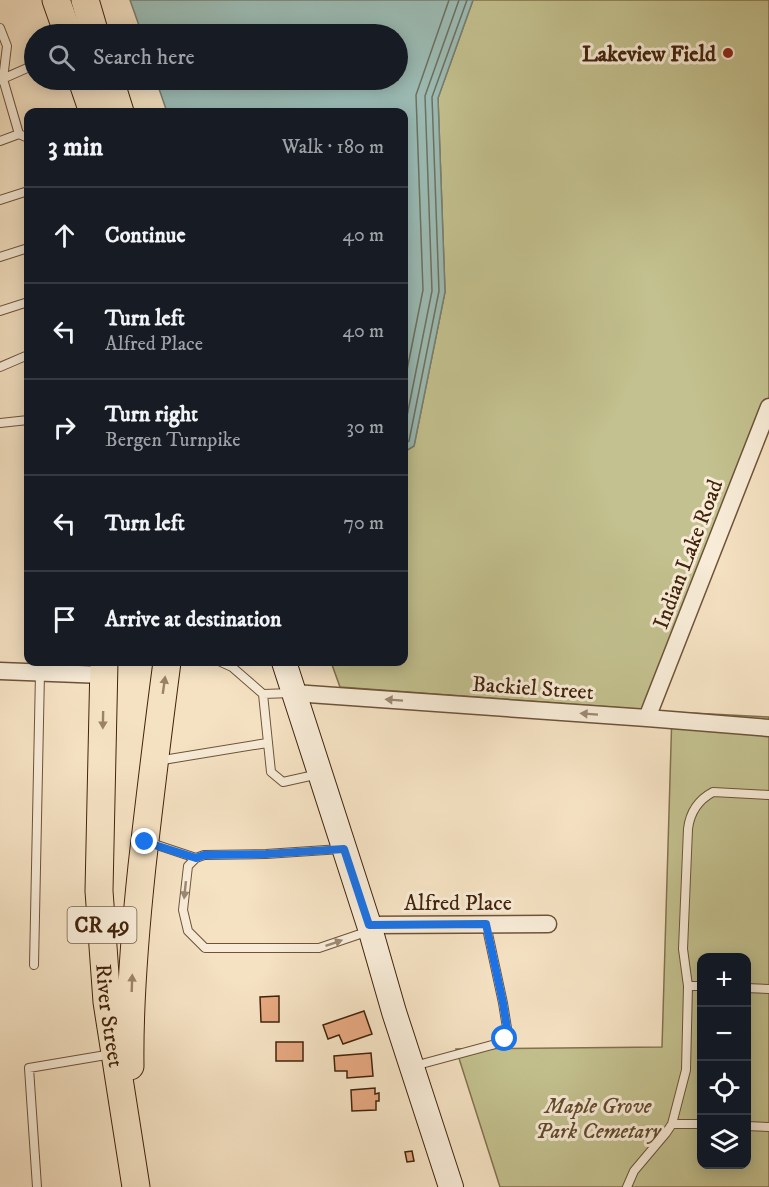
<!DOCTYPE html>
<html lang="en">
<head>
<meta charset="utf-8">
<style>
	:root { --surface:#171b24; --page:#242831; --text:#f1f3f6; --muted:#9ea1a6; --line:#363941 }
	body { margin:0; font-family:"IM FELL DW Pica",serif; background:var(--page); color:var(--text) }
	.controls { position:absolute; right:18px; bottom:18px; display:grid; overflow:hidden; border-radius:12px; box-shadow:0 3px 15px #0003 }
	.controls button { width:54px; height:54px; display:grid; place-items:center; padding:0; border:0; border-bottom:2px solid var(--line); background:var(--surface); color:var(--text); font:30px sans-serif }
	.stop { position:absolute; width:18px; height:18px; margin:-14px; border:4px solid #1a73e8; border-radius:50%; background:#fff }
	.stop.end { background:#1a73e8; border-color:#fff; box-shadow:0 2px 6px #0008 }
	.list { margin:0; padding:0; list-style:none }
	h2 { display:flex; justify-content:space-between; align-items:center; height:78px; margin:0; padding:0 24px; font-size:26px }
	h2 small { font-size:20px; font-weight:400; color:var(--muted) }
	.list li { display:grid; grid-template-columns:39px 1fr auto; gap:18px; align-items:center; box-sizing:border-box; height:96px; padding:0 24px; border-top:2px solid var(--line) }
	.list b { display:block; font-size:22px; white-space:nowrap }
	.list p { margin:0; font-size:20px; white-space:nowrap; color:var(--muted) }
	.list em { font-size:20px; font-style:normal; color:var(--muted) }
	.icon { flex:none; width:33px; height:33px; fill:none; stroke:currentColor; stroke-width:2; stroke-linecap:round; stroke-linejoin:round }
	.map { position:relative; flex:none; width:769px; height:1187px; overflow:hidden }
	.search { position:absolute; background:var(--surface); box-shadow:0 3px 15px #0003; left:24px; top:24px; width:384px; height:66px; display:flex; align-items:center; gap:15px; box-sizing:border-box; padding:0 21px; border-radius:33px; color:var(--muted); font-size:22px }
	.panel { position:absolute; background:var(--surface); box-shadow:0 3px 15px #0003; left:24px; top:108px; width:384px; height:558px; border-radius:12px }
	.map>svg:first-child { display:block }
</style>
</head>
<body>
<div class="map">
<svg width="769" height="1187" viewBox="0 0 769 1187">
	<rect width="100%" height="100%" fill="#f5e2c3"/>
	<filter id="stains"><feTurbulence type="fractalNoise" baseFrequency=".00333" numOctaves="4"/><feColorMatrix values="0 0 0 0 .2 0 0 0 0 .09 0 0 0 0 .02 0 0 0 .5 -.17"/></filter>
	<radialGradient id="worn" r=".72"><stop offset=".6" stop-color="#630" stop-opacity="0"/><stop offset="1" stop-color="#630" stop-opacity=".3"/></radialGradient>
	<path fill="#c3c18f" stroke="#82724d" stroke-width="1.5" fill-rule="evenodd" d="M473 0H769V400L651 710 340 687 331 662H404V452L414 446 445 292 438 98Z
		M672 712 769 717V1187H500L456 1049 662 1047ZM702 958H746V1164H702Z"/>
	<path fill="#9cbdb6" stroke="#787f72" stroke-width="1.5" d="M130 0H473L438 98 445 292 414 446 404 452V112H167L156 80H398V34H142Z"/>
	<g fill="none" stroke-linecap="round" stroke-linejoin="round">
		<path stroke="#6e7060" stroke-width="1.5" d="M404 385 423 290 416 95 449 0
			M404 431 432 291 425 96 459 0
			M404 445 409 441 439 291 432 97 467 0"/>
	</g>
	<path fill="#e6a881" stroke="#41230b" stroke-width="1.5" d="M279 996V1022H261L260 997Z
		M364 1011 372 1034 343 1044 339 1035 328 1039 323 1025Z
		M276 1042H303V1061H276Z
		M371 1053 373 1076 347 1078V1071H335L334 1056Z
		M375 1088V1094L379 1093V1101H376V1110L352 1111 351 1090Z
		M412 1151 414 1161 407 1162 405 1152Z"/>
	<g fill="none" stroke-linecap="round" stroke-linejoin="round">
		<defs>
			<path id="service" d="M0 28 7 46 3 79 19 134 28 138
				M0 80 34 65
				M0 141 19 134
				M0 200 28 191
				M0 257 28 248
				M0 311 28 302
				M0 367 28 355
				M0 423 28 420
				M221 662 232 667 263 694
				M292 693 263 694 271 772 283 782 319 774
				M157 761 267 743
				M148 842 196 858
				M341 849 266 854 204 855 196 858 188 866 183 910 188 931 205 948H319L369 931
				M34 965 40 673
				M688 986H702
				M746 988 769 989
				M414 1066 492 1045 505 1039 507 1028 503 1003 486 924
				M672 1124H702
				M746 1126 769 1127
				M37 1187 29 1068 112 1054
				M627 1187 634 1171 666 1133 672 1124 686 1070 688 986 683 949 688 829C690 812 698 800 713 792L769 795"/>
			<path id="minor" d="M0 671 104 675
				M294 693 647 718 769 728
				M647 718 769 407
				M369 925 548 924"/>
			<path id="secondary" d="M284 662 369 925 394 1012 451 1187"/>
			<g id="primary">
				<path d="M56 0 68 34"/>
				<path d="M85 0 95 34"/>
				<path d="M82 80 93 112"/>
				<path d="M110 80 120 112"/>
				<path id="s1" d="M104 662 99 891 107 1002 136 1187"/>
				<path d="M130 1066C129 999 135 932 142 866 150 797 158 730 167 662"/>
			</g>
		</defs>
		<use href="#service" stroke="#6e5339" stroke-width="10"/>
		<use href="#minor" stroke="#6e5339" stroke-width="19"/>
		<use href="#secondary" stroke="#41230b" stroke-width="26"/>
		<use href="#primary" stroke="#41230b" stroke-width="29"/>
		<use href="#service" stroke="#f8ecd8" stroke-width="8"/>
		<use href="#minor" stroke="#f8ecd8" stroke-width="16"/>
		<use href="#secondary" stroke="#f8ecd8" stroke-width="24"/>
		<use href="#primary" stroke="#f5e2c3" stroke-width="27"/>
	</g>
	<defs><path id="oneway-solid" d="M-6-.8H1V-3.2L6.5 0L1 3.2V.8H-6Z" transform="scale(1.5)"/></defs>
	<g fill="#9b8267">
		<use href="#oneway-solid" transform="translate(164 685) rotate(-82)"/>
		<use href="#oneway-solid" transform="translate(103 720) rotate(91)"/>
		<use href="#oneway-solid" transform="translate(132 983) rotate(-88)"/>
	</g>
	<g fill="#9c8872">
		<use href="#oneway-solid" transform="translate(394 700) rotate(-176)"/>
		<use href="#oneway-solid" transform="translate(589 714) rotate(-176)"/>
		<use href="#oneway-solid" transform="translate(185 890) rotate(96)"/>
		<use href="#oneway-solid" transform="translate(334 943) rotate(-19)"/>
	</g>
	<g fill="none" stroke-linecap="round" stroke-linejoin="round">
		<path stroke="#1a73e8" stroke-width="8" d="M145 842 196 858 204 855 266 854 344 849 369 925 486 924 503 1003 507 1028 505 1039"/>
	</g>
	<circle fill="#8f2418" stroke="#f8ecd8" stroke-width="2" cx="728" cy="53" r="6"/>
	<g text-anchor="middle" stroke-width="6" stroke-linejoin="round" paint-order="stroke">
		<rect fill="#f8ecd8" stroke="#785f48" stroke-width="1.5" x="67.5" y="907" width="69" height="36" rx="4.5"/>
		<g font-size="21" font-weight="bold" fill="#41230b">
			<text x="102" y="932">CR 49</text>
		</g>
		<g font-size="22" font-weight="bold" fill="#41230b" stroke="#f8ecd8" text-anchor="end">
			<text x="716" y="61">Lakeview Field</text>
		</g>
		<g font-size="22" fill="#41230b" stroke="#f8ecd8">
			<text transform="translate(687 554) rotate(-69)" y="8">Indian Lake Road</text>
			<text transform="translate(533 687) rotate(4)" y="8">Backiel Street</text>
			<text x="458" y="910">Alfred Place</text>
			<text dy="8" stroke="none"><textPath href="#s1" startOffset="354">River Street</textPath></text>
		</g>
		<g font-size="22" font-style="italic" fill="#624a2c" stroke="#f8ecd8">
			<text x="598" y="1113">Maple Grove<tspan x="598" dy="25">Park Cemetary</tspan></text>
		</g>
	</g>
	<rect width="100%" height="100%" filter="url(#stains)"/>
	<rect width="100%" height="100%" fill="url(#worn)"/>
</svg>
<div class="controls">
<button>+</button>
<button>−</button>
<button><svg class="icon" aria-label="locate" viewBox="0 0 24 24"><circle cx="12" cy="12" r="6"/><path d="M12 2v4M12 18v4M2 12h4M18 12h4"/></svg></button>
<button><svg class="icon" aria-label="layers" viewBox="0 0 24 24"><path d="M12 4l9 5-9 5-9-5zM3 14l9 5 9-5"/></svg></button>
</div>
<div class="stop" style="left:505px;top:1039px"></div>
<div class="stop end" style="left:145px;top:842px"></div>
<div class="search"><svg class="icon" aria-label="search" viewBox="0 0 24 24"><circle cx="10" cy="10" r="6"/><path d="M15 15l6 6"/></svg>Search here</div>
<section class="panel">
<h2>3 min<small>Walk · 180 m</small></h2>
<ul class="list">
<li><svg class="icon" aria-label="ahead" viewBox="0 0 24 24"><path d="M12 20V5M6 11l6-6 6 6"/></svg><div><b>Continue</b></div><em>40 m</em></li>
<li><svg class="icon" aria-label="left" viewBox="0 0 24 24"><path d="M17 20v-9H6M10 6l-5 5 5 5"/></svg><div><b>Turn left</b><p>Alfred Place</p></div><em>40 m</em></li>
<li><svg class="icon" aria-label="right" viewBox="0 0 24 24"><path d="M7 20v-9h11M14 6l5 5-5 5"/></svg><div><b>Turn right</b><p>Bergen Turnpike</p></div><em>30 m</em></li>
<li><svg class="icon" aria-label="left" viewBox="0 0 24 24"><path d="M17 20v-9H6M10 6l-5 5 5 5"/></svg><div><b>Turn left</b></div><em>70 m</em></li>
<li><svg class="icon" aria-label="arrive" viewBox="0 0 24 24"><path d="M6 21V4h12l-3 4 3 4H6"/></svg><div><b>Arrive at destination</b></div></li>
</ul>
</section>
</div>
</body>
</html>
